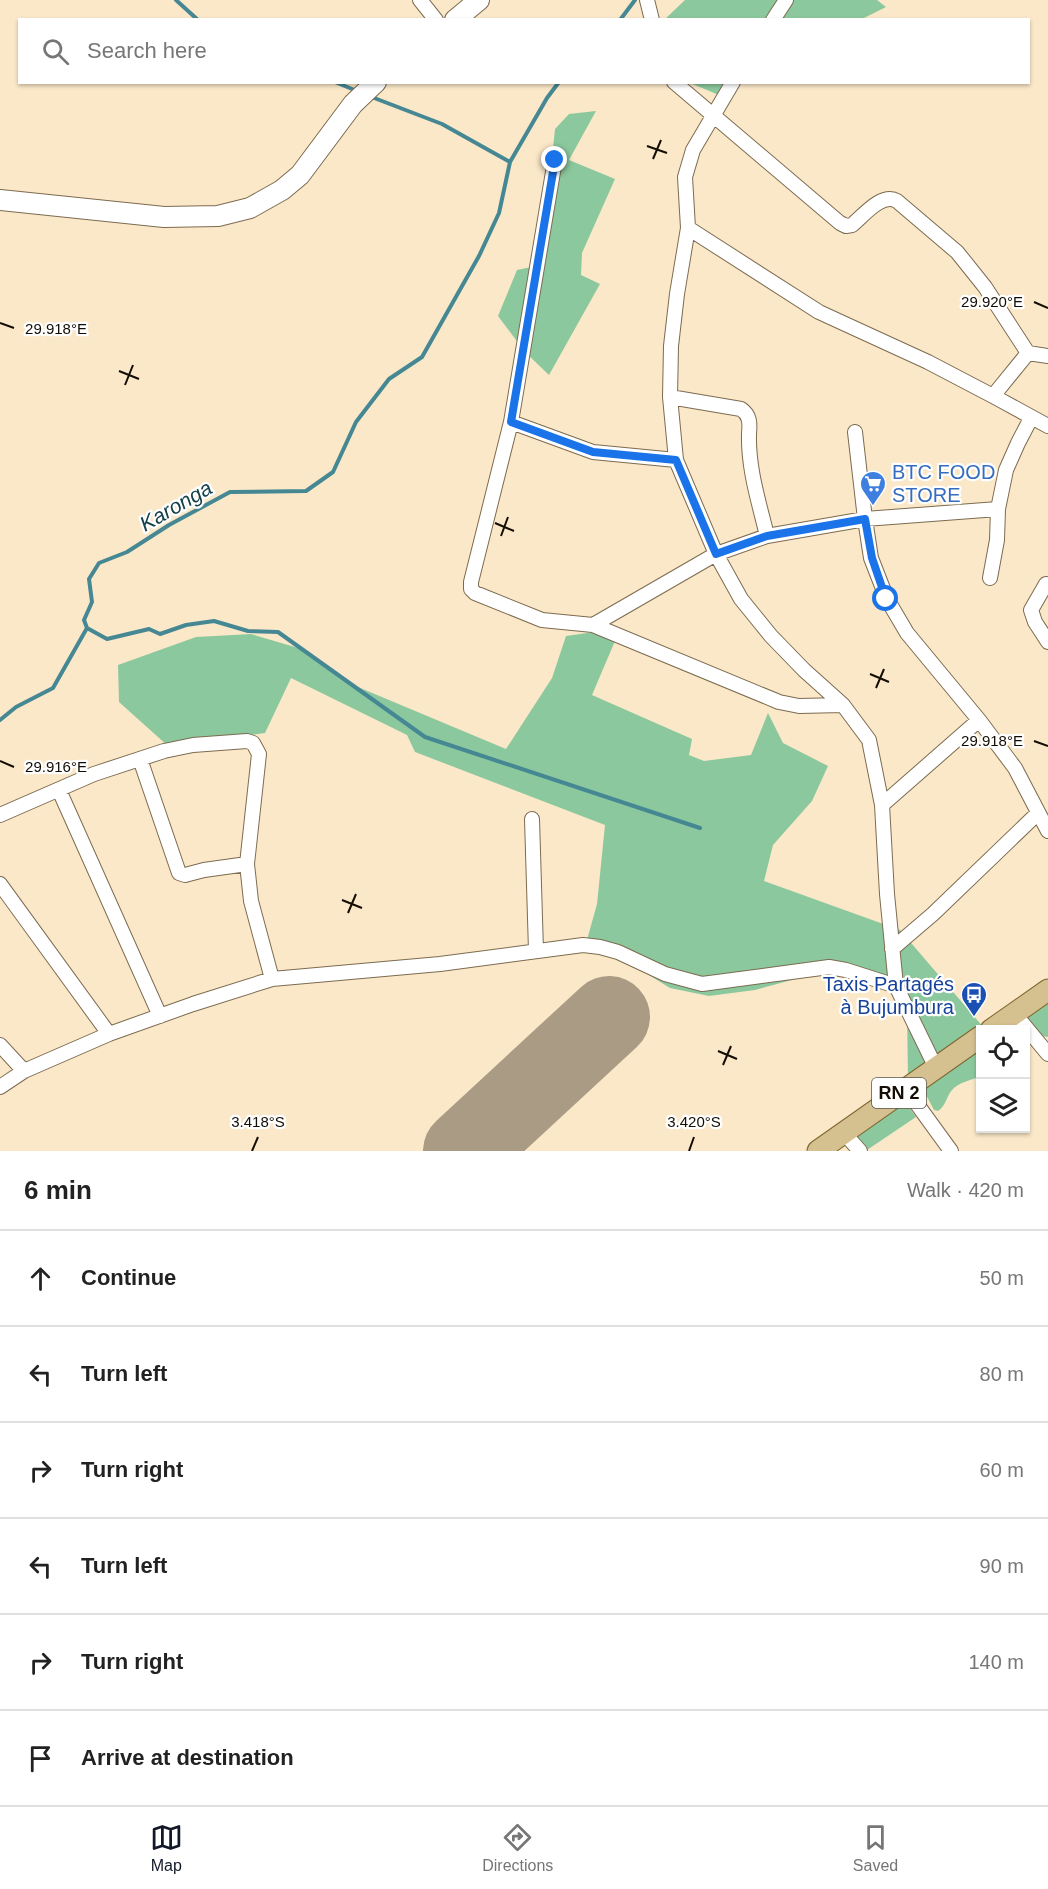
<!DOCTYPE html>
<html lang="en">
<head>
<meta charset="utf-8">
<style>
	:root { --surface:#fff; --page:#f6f6f6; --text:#222; --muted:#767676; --line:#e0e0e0; --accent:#111827 }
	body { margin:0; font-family:Arial,sans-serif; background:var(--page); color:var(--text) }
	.controls { position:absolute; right:18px; bottom:18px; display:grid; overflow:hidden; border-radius:0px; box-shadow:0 2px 4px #0004 }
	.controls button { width:54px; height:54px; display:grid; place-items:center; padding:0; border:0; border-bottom:2px solid var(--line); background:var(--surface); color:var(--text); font:30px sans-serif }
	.stop { position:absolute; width:18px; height:18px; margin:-14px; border:4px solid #1a73e8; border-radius:50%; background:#fff }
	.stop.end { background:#1a73e8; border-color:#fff; box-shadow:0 2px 6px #0008 }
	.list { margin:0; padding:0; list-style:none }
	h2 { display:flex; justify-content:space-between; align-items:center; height:78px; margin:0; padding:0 24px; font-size:26px }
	h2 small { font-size:20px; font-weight:400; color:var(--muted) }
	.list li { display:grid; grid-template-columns:39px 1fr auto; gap:18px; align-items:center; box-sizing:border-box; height:96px; padding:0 24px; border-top:2px solid var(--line) }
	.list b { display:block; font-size:22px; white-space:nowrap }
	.list em { font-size:20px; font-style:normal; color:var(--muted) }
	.icon { flex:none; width:33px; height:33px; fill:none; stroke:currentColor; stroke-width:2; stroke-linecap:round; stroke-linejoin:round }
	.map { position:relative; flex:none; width:1048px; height:1151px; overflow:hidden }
	.search { position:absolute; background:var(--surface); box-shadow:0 2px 4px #0004; left:18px; right:18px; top:18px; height:66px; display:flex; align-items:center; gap:15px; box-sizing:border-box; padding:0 21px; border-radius:0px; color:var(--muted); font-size:22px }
	.sheet { height:654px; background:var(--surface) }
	nav { display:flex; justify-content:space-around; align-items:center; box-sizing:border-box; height:84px; border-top:2px solid var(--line); background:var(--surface); font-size:16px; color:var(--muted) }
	nav a { display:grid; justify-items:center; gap:3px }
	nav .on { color:var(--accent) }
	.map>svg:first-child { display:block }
</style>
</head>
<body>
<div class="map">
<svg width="1048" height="1151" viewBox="0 0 1048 1151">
	<rect width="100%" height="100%" fill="#fbe8c9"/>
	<path fill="#8cc89d" d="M685 0H877L886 7 862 19 664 20Z
		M690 83H743L719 95Z
		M596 111 569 160 615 179 582 253 581 275 600 284 549 375 525 352 498 316 517 270 541 265 555 129 569 114Z
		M594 632 615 641 592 695 692 739 689 755 704 761 751 755 768 713 783 743 828 766 812 801 773 845 764 881 900 930 984 1028 908 1080 907 1008 899 998 863 977 829 970 755 990 709 996 670 988 628 962 587 940 597 904 605 825 415 752 407 735 291 678 265 733 168 746 119 702 118 665 196 637 251 634 305 650 346 682 506 749 552 678 566 636Z
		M1048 999V1037C1037 1036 1026 1024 1028 1013Z
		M980 1047V1077C972 1079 958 1083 952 1090 946 1097 946 1106 938 1111L934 1110 923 1089Z
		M905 1102 916 1117 867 1150 856 1137Z"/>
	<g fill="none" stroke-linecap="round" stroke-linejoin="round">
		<path stroke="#458894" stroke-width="4" d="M176 0 198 20
			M620 20 635 0
			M335 82 357 91
			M369 96 442 124 510 162
			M87 628 107 639 149 629 160 634 186 625 214 621 248 631 278 632 425 737 700 828
			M0 720 16 707 53 688 87 628 84 620 92 602 89 579 99 563 127 552 169 525 230 492 306 491 333 472 356 422 389 379 422 357 479 256 499 213 510 162 547 98 559 82"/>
		<path stroke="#aa9c84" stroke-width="82" d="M464 1151 609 1017"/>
		<defs>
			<path id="street" d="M420 0 436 20
				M647 0 652 20
				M773 20 786 0
				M674 82 840 223 846 226 852 225C863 216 882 192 897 201L957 252 985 287 1028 353 1048 356
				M733 82 693 150 685 177 688 228 677 294 671 346 670 397 676 460 716 554 741 599 771 636 804 670 843 705 869 740 882 805 887 894 896 986
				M555 160 511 422 471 582V589L475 593 542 620 593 625 779 702 799 706 843 705
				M688 228 819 312 928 362 993 396 1048 426
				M993 396 1028 353
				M670 397 741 409C750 415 750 423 749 434 748 469 759 502 767 536
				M511 422 593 452 676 460
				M855 432 865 519 871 558 887 599 907 633 979 720 1015 768 1048 831
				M990 578 997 540 998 509 1006 470 1018 443 1031 418
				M1046 584 1031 610 1035 622 1048 642
				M593 625 716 554 767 536 865 519 998 509
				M140 759 179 873 185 875 204 870 247 864
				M59 790 160 1016
				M882 805 979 720
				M0 815 94 774 164 751 193 745 247 741 253 743 259 754 247 864 251 901 272 979
				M532 819 536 951
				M0 884 109 1034
				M892 949 933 914 1038 813
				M1014 1013 1048 1054
				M0 1045 24 1071
				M0 1087 24 1071 109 1034 193 1004 272 979 440 964 583 945 600 947 618 952 665 974 702 984 829 967 846 970 896 986 936 1068
				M906 1089 951 1151
				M844 1133 860 1151"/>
			<path id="secondary" d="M455 20 479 0
				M0 200 164 217 218 216 250 208 282 190 300 175 353 104 376 82"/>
			<path id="primary" d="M991 1030 1048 990
				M818 1151 980 1037"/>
		</defs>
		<use href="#street" stroke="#7c6b50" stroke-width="16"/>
		<use href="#secondary" stroke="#7c6b50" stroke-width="22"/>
		<use href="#primary" stroke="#7f662f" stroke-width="23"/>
		<use href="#street" stroke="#fff" stroke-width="14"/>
		<use href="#secondary" stroke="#fff" stroke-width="20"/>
		<use href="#primary" stroke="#d5c090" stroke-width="21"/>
	</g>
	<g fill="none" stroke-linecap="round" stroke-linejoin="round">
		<path stroke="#1a73e8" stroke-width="8" d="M555 160 511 422 593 452 676 460 716 554 767 536 865 519 872 558 886 599"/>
	</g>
	<path fill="none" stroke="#130d04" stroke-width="2" d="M647 146 667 153M653 159 661 140M1034 302 1048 308M0 323 14 328M119 371 139 379M125 385 133 365M495 523 514 531M501 536 508 517M870 674 889 682M876 688 884 669M1034 741 1048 746M0 761 14 767M342 900 362 908M348 913 356 894M718 1051 737 1059M723 1065 731 1046M252 1151 258 1137M689 1151 694 1137"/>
	<defs>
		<symbol id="supermarket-pin" viewBox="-11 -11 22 30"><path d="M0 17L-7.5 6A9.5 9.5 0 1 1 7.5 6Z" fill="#3f7fe0" stroke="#fff"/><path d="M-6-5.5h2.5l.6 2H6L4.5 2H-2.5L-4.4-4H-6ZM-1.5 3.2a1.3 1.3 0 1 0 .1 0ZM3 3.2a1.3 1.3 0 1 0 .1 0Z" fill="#fff"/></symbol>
		<symbol id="bus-pin" viewBox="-11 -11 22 30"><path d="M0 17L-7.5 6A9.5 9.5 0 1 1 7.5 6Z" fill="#1a4fb4" stroke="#fff"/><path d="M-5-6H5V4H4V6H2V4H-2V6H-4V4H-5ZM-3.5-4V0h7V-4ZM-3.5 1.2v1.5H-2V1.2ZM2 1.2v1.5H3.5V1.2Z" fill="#fff"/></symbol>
	</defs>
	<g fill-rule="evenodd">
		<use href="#supermarket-pin" x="858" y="469" width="30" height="40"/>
		<use href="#bus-pin" x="959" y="980" width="30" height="40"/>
	</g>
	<g text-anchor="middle" stroke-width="4.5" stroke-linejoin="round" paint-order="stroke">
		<rect fill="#fff" stroke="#5a564f" stroke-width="1.5" x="872" y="1078" width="54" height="30" rx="4.5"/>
		<g font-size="18" font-weight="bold" fill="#130d04">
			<text x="899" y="1099">RN 2</text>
		</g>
		<g font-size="20" fill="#366cbe" stroke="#fff" text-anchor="start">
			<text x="892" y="479">BTC FOOD<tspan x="892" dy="23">STORE</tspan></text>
		</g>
		<g font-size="20" fill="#164399" stroke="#fff" text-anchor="end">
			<text x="954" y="991">Taxis Partagés<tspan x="954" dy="23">à Bujumbura</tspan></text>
		</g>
		<g font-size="21" font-style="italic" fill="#15414a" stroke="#fff">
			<text transform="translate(176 506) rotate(-30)" y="7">Karonga</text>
		</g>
	</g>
	<g font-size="15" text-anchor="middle" fill="#130d04" stroke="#fff" stroke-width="4.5" stroke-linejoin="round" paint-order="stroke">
		<text x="992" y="307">29.920°E</text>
		<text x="56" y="334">29.918°E</text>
		<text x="992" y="746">29.918°E</text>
		<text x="56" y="772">29.916°E</text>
		<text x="258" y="1127">3.418°S</text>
		<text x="694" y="1127">3.420°S</text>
	</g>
</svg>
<div class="controls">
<button><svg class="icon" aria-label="locate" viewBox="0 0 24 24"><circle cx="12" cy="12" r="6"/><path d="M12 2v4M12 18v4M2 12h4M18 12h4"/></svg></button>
<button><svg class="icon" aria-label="layers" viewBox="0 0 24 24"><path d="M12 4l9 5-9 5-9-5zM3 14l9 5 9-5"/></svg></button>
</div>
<div class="stop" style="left:886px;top:599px"></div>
<div class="stop end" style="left:555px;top:160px"></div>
<div class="search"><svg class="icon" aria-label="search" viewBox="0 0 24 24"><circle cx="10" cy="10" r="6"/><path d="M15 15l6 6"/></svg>Search here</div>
</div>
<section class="sheet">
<h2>6 min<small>Walk · 420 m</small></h2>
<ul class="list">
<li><svg class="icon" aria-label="ahead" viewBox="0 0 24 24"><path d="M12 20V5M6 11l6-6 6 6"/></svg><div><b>Continue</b></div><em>50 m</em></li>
<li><svg class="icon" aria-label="left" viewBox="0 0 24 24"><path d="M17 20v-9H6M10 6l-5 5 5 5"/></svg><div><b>Turn left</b></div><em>80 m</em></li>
<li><svg class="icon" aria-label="right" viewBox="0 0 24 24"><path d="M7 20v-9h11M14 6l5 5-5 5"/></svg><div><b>Turn right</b></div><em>60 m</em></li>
<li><svg class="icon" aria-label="left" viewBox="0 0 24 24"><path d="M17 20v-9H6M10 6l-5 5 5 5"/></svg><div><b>Turn left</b></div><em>90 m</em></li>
<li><svg class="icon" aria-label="right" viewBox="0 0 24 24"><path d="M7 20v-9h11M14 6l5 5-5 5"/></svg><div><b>Turn right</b></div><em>140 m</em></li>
<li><svg class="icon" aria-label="arrive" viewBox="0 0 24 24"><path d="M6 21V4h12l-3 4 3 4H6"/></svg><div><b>Arrive at destination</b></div></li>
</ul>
</section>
<nav>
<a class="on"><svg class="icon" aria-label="map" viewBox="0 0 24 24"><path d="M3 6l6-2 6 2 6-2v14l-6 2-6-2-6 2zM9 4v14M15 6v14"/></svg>Map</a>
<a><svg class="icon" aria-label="directions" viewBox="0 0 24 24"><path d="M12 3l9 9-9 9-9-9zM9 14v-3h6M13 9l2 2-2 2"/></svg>Directions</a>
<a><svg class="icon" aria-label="saved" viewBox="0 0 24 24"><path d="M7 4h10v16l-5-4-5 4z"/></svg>Saved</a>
</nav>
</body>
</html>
